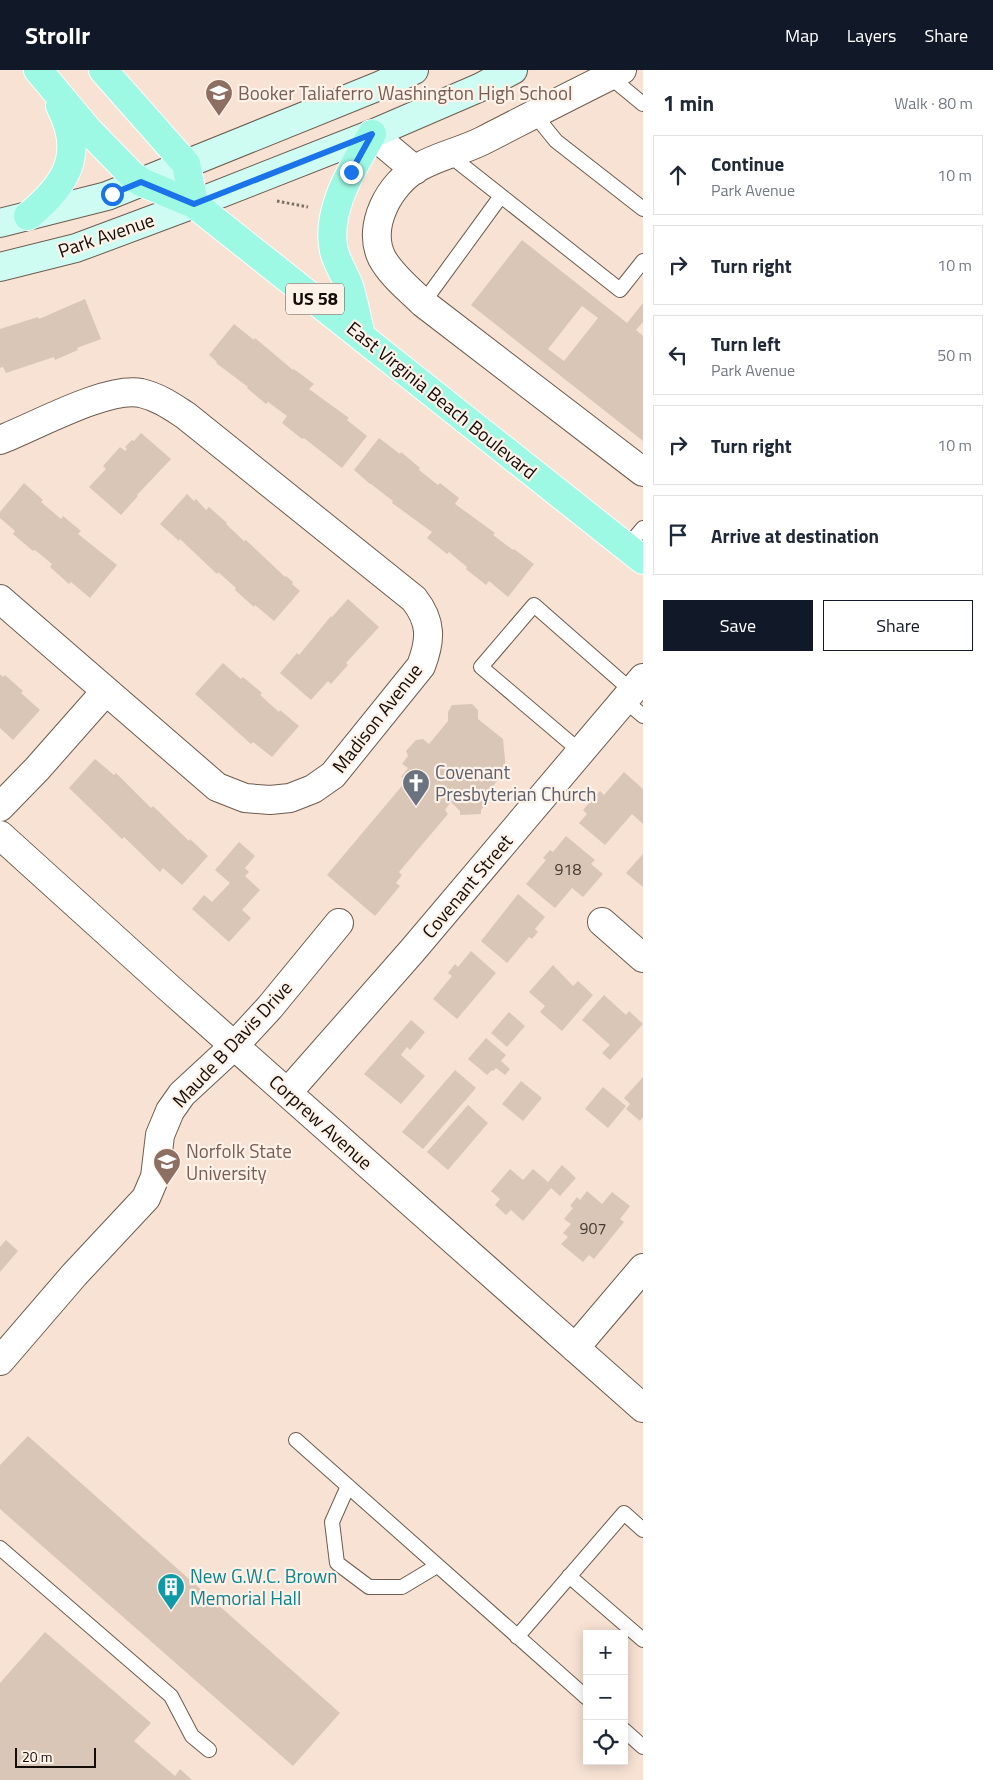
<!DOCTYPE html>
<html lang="en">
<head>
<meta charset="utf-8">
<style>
	:root { --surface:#fff; --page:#f2f2f3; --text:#1f2937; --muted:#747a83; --line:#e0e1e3; --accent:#111827 }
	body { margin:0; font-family:"Titillium Web",sans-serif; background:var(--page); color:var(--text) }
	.controls { position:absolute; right:15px; bottom:15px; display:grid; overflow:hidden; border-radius:0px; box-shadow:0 2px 12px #0003 }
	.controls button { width:45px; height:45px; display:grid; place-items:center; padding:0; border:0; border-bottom:1px solid var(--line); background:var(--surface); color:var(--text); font:25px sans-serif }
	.scale { position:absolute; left:15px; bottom:12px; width:81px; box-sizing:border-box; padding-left:5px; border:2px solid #130c07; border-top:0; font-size:14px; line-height:18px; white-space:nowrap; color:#130c07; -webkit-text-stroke:4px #fef1e8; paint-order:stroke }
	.stop { position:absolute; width:15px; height:15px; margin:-11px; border:4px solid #1a73e8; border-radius:50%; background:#fff }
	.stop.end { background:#1a73e8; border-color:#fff; box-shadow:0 1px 5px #0008 }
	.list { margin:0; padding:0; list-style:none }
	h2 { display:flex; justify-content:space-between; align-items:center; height:65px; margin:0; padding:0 20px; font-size:21px }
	h2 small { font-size:16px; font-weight:400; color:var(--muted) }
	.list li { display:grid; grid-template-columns:32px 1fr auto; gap:15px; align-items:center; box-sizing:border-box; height:80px; margin:0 10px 10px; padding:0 10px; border:1px solid var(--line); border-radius:0px }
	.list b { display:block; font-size:19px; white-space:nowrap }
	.list p { margin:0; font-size:16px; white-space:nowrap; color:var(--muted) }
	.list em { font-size:16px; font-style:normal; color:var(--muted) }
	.actions { display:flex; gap:10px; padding:15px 20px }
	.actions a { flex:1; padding:11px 0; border:1px solid var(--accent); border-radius:0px; text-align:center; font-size:18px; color:var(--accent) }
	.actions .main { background:var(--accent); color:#fff }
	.icon { flex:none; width:28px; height:28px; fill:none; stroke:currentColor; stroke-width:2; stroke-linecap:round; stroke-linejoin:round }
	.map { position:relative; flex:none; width:643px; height:1710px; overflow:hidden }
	header { display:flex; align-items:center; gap:30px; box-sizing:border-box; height:70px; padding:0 25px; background:var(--accent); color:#fff }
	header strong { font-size:24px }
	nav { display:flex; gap:28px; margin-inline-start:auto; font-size:18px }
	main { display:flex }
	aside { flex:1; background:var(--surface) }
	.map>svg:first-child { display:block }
</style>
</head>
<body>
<header>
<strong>Strollr</strong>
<nav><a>Map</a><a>Layers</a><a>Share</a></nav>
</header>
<main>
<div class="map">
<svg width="643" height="1710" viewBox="0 0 643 1710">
	<rect width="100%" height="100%" fill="#f7e2d3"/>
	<path fill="#dac6b7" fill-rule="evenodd" d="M522 170 627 253 643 233V252L636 260 643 266V371L471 235ZM582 236 598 248 564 291 548 279Z
		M85 229 101 269 77 278 78 280 55 290 54 287 6 303 3 297 0 298V259L38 247 39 249Z
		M234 254 254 270 255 268 293 300 294 299 314 314 309 319 349 348 347 350 367 366 342 398 304 368 302 369 282 353 287 346 268 332 266 334 247 318 248 317 216 293 217 292 209 285Z
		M141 363 171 389 137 425 138 426 121 445 89 417 106 399 103 396 120 377 125 381 127 379 125 377 132 370 134 371Z
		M379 368 400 384 401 382 420 398 419 400 438 415 440 413 459 428 455 434 495 463 493 465 513 480 514 479 534 494 508 527 489 511 486 515 466 499 467 497 449 482 447 484 427 468 432 462 392 433 393 431 371 414H370L354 400Z
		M24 413 43 430 41 432 61 449 63 446 81 461 78 464 117 495 90 528 71 512 69 514 50 497 52 494 35 480 33 481 13 464 15 461 0 448V442Z
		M187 424 194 431 196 429 206 440 209 437 227 453 226 454 244 471 246 470 285 507 286 506 293 512 292 514 300 521 274 551 255 535 254 537 235 520 236 518 218 502 217 504 180 469 179 471 160 454Z
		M348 529 379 557 346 593 348 595 331 614 328 611 311 630 280 603 297 583 299 585 331 546 332 547Z
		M223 593 241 609 243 607 262 623 260 625 279 642 280 640 299 656 272 687 253 672 251 674 195 624Z
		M0 604 3 607 5 605 23 621 21 623 40 640 13 670 0 658Z
		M472 634 478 640V649L503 669 506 700 486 725 488 726 485 729 486 734 481 740V744L460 745V741L451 732 445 740 448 744 399 802 402 805 396 813 400 816 375 846 327 805 406 711 401 707 408 698 402 694 408 686 406 681 416 670 423 669 429 674 448 651V642L452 635Z
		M95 689 114 705 116 703 151 738 153 736 189 771 190 769 208 786 182 815 163 798 160 802 124 767 122 769 69 718Z
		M624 702 643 719V754L632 744 605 775 579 753 587 744 583 740 600 721 604 725Z
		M566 766 595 790 591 794 603 804 583 827 572 818 555 838 526 814 546 790 543 788 550 780 553 782Z
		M239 772 255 786 245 798 249 802 245 806 260 820 242 840 251 848 229 872 192 839 204 825 212 832 230 813 215 800Z
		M643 784V817L626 803Z
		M518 824 545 847 535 859 538 862 532 869 529 867 507 893 481 871Z
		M471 881 496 903 457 949 433 929 452 906 448 903 455 894 458 897Z
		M553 895 573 916 578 911 593 925 562 961 540 942 545 936 529 922Z
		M604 925 626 945 629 941 643 954 610 990 602 983 610 975 582 950Z
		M509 942 525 956 507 977 491 963Z
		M411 950 425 962 410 980 407 977 401 985 425 1006 401 1034 364 1004Z
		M486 968 506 985 501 991 510 999 505 1005 496 998 493 1001 492 1000 487 1005 468 989Z
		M455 1000 476 1018 423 1079 402 1062Z
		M643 1007V1047L640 1051 626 1039 630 1034 624 1028Z
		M521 1011 542 1028 523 1051 502 1034Z
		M603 1017 626 1036 608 1058 585 1039Z
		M468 1035 488 1053 448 1100 427 1082Z
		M562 1095 576 1108 560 1126 551 1118 523 1151 511 1140 506 1145 495 1135 500 1129 491 1121 510 1099 523 1110 533 1099 548 1112Z
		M587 1121 602 1134 612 1122 630 1136 620 1149 624 1152 594 1189 589 1185 583 1192 561 1174 568 1167 563 1163 571 1154 564 1149 573 1138 570 1136 577 1127 580 1130Z
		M6 1170 18 1181 0 1202V1177Z
		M28 1366 340 1643 293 1696 0 1439V1395Z
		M45 1562 151 1653 134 1671 175 1706 180 1699 192 1710H0V1613Z"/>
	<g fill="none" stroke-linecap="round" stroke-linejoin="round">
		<defs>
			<path id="lane" d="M609 6 643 34
				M534 44 556 71 643 139
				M448 84 620 220 643 191
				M423 233 501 126
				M627 477 643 458
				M624 630 643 646
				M581 682 481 597 534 535 632 621
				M296 1370 587 1628
				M348 1416 332 1452 337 1493 369 1517H402L437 1496
				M0 1478 171 1626 192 1666 209 1680
				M569 1506 643 1570
				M517 1567 624 1443 643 1460
				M624 1660 643 1677"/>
			<path id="street" d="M622 0C575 23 529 47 482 71 462 81 438 86 419 97 390 113 366 156 382 188 391 205 410 220 423 233L643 402
				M372 64 415 100
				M0 370C34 357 107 316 141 323 158 327 171 336 185 345L414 529C432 552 431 570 421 596L333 705 313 719 290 728 270 730 245 728 217 717 0 529
				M0 737 37 699 105 622
				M0 765 169 918 643 1338
				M602 852 643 888
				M288 1022 412 881 643 608
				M575 1278 643 1198
				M0 1291 74 1205 146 1128 155 1107 160 1065 170 1041 182 1024 235 975 270 937 339 853"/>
			<path id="secondary" d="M0 153 107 126 379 16 414 0
				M0 197 76 178 194 134 372 64 481 17 513 0"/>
			<path id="primary" d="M38 0 89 61 131 104 141 112 194 134 643 490
				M103 0 186 94 194 134
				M28 146C67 114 85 84 60 36
				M361 265C357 249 354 232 349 216 345 205 337 193 334 181 325 140 353 98 372 64"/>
		</defs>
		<use href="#lane" stroke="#6d5c4f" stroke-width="16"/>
		<use href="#street" stroke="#6d5c4f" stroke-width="30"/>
		<use href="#secondary" stroke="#6d5c4f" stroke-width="30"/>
		<use href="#primary" stroke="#fff" stroke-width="30"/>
		<path stroke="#7d6f65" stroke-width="3" stroke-dasharray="2.5 2.5" stroke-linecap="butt" d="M277 131 308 137"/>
		<use href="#lane" stroke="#fff" stroke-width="14"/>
		<use href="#street" stroke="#fff" stroke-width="28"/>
		<use href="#secondary" stroke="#cefcf2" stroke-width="28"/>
		<use href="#primary" stroke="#9df8e4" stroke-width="28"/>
	</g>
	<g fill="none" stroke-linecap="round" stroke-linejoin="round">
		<path stroke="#1a73e8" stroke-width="6" d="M112 124 141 112 194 134 372 64 351 102"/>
	</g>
	<defs>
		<symbol id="school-pin" viewBox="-11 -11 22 30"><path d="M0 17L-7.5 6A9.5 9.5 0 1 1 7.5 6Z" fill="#8d6e63" stroke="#fef1e8"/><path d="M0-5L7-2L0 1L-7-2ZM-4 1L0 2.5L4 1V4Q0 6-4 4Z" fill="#fff"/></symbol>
		<symbol id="church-pin" viewBox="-11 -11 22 30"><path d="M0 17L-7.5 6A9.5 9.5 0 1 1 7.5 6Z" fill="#6b7280" stroke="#fef1e8"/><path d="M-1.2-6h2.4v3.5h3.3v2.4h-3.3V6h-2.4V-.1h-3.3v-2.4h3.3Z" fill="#fff"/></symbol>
		<symbol id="university-pin" viewBox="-11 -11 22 30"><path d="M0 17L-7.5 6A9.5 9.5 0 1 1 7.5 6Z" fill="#8d6e63" stroke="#fef1e8"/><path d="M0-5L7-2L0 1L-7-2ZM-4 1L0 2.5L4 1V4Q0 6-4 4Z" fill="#fff"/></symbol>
		<symbol id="building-pin" viewBox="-11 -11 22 30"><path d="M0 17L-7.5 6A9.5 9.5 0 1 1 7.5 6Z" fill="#0f9aa8" stroke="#fef1e8"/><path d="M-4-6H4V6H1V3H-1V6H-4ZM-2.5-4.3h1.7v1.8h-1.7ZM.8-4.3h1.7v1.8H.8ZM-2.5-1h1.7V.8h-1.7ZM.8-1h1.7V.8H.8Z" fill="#fff"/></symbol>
	</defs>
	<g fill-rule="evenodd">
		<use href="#school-pin" x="203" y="7" width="32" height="43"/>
		<use href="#church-pin" x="400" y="697" width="32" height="43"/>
		<use href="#university-pin" x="151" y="1076" width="32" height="43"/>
		<use href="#building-pin" x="155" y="1501" width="32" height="43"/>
	</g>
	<g text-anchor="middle" stroke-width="4.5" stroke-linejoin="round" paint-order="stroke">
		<g font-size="16" fill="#453a33">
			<text x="568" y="805">918</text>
			<text x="593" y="1164">907</text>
		</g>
		<rect fill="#fef1e8" stroke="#5a514a" stroke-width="1" x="286" y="213.5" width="58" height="31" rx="4"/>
		<g font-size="18" font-weight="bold" fill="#130c07">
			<text x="315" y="235">US 58</text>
		</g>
		<g font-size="19" fill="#785e54" stroke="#fef1e8" text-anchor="start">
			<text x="238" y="30">Booker Taliaferro Washington High School</text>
			<text x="186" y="1088">Norfolk State<tspan x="186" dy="22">University</tspan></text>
		</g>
		<g font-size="19" fill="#130c07" stroke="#fef1e8">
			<text transform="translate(106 165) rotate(-19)" y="7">Park Avenue</text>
			<text transform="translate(442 330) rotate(39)" y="7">East Virginia Beach Boulevard</text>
			<text transform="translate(377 648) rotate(-52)" y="7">Madison Avenue</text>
			<text transform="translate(467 816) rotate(-50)" y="7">Covenant Street</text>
			<text transform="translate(232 974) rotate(-47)" y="7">Maude B Davis Drive</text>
			<text transform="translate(321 1052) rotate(42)" y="7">Corprew Avenue</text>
		</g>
		<g font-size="19" fill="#5b616d" stroke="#fef1e8" text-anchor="start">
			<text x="435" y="709">Covenant<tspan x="435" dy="22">Presbyterian Church</tspan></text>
		</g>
		<g font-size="19" fill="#0d838f" stroke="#fef1e8" text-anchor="start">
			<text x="190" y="1513">New G.W.C. Brown<tspan x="190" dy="22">Memorial Hall</tspan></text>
		</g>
	</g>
</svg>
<div class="controls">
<button>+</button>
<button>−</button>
<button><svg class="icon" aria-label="locate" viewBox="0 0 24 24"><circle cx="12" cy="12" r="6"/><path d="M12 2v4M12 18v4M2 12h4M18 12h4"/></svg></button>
</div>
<div class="scale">20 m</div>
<div class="stop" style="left:112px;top:124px"></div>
<div class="stop end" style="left:351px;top:102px"></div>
</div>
<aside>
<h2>1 min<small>Walk · 80 m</small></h2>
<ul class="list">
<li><svg class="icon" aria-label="ahead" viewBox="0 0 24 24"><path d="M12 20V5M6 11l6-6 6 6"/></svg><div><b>Continue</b><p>Park Avenue</p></div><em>10 m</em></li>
<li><svg class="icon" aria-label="right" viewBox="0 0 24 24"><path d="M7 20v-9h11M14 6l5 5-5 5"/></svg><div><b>Turn right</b></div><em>10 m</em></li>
<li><svg class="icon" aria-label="left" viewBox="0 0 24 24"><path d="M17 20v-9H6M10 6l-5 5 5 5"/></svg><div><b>Turn left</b><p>Park Avenue</p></div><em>50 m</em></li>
<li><svg class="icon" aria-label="right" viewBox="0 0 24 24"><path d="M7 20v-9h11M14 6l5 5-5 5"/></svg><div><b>Turn right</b></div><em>10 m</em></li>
<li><svg class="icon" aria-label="arrive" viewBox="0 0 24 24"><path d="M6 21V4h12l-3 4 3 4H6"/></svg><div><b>Arrive at destination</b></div></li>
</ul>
<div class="actions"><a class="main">Save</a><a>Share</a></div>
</aside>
</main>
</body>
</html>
